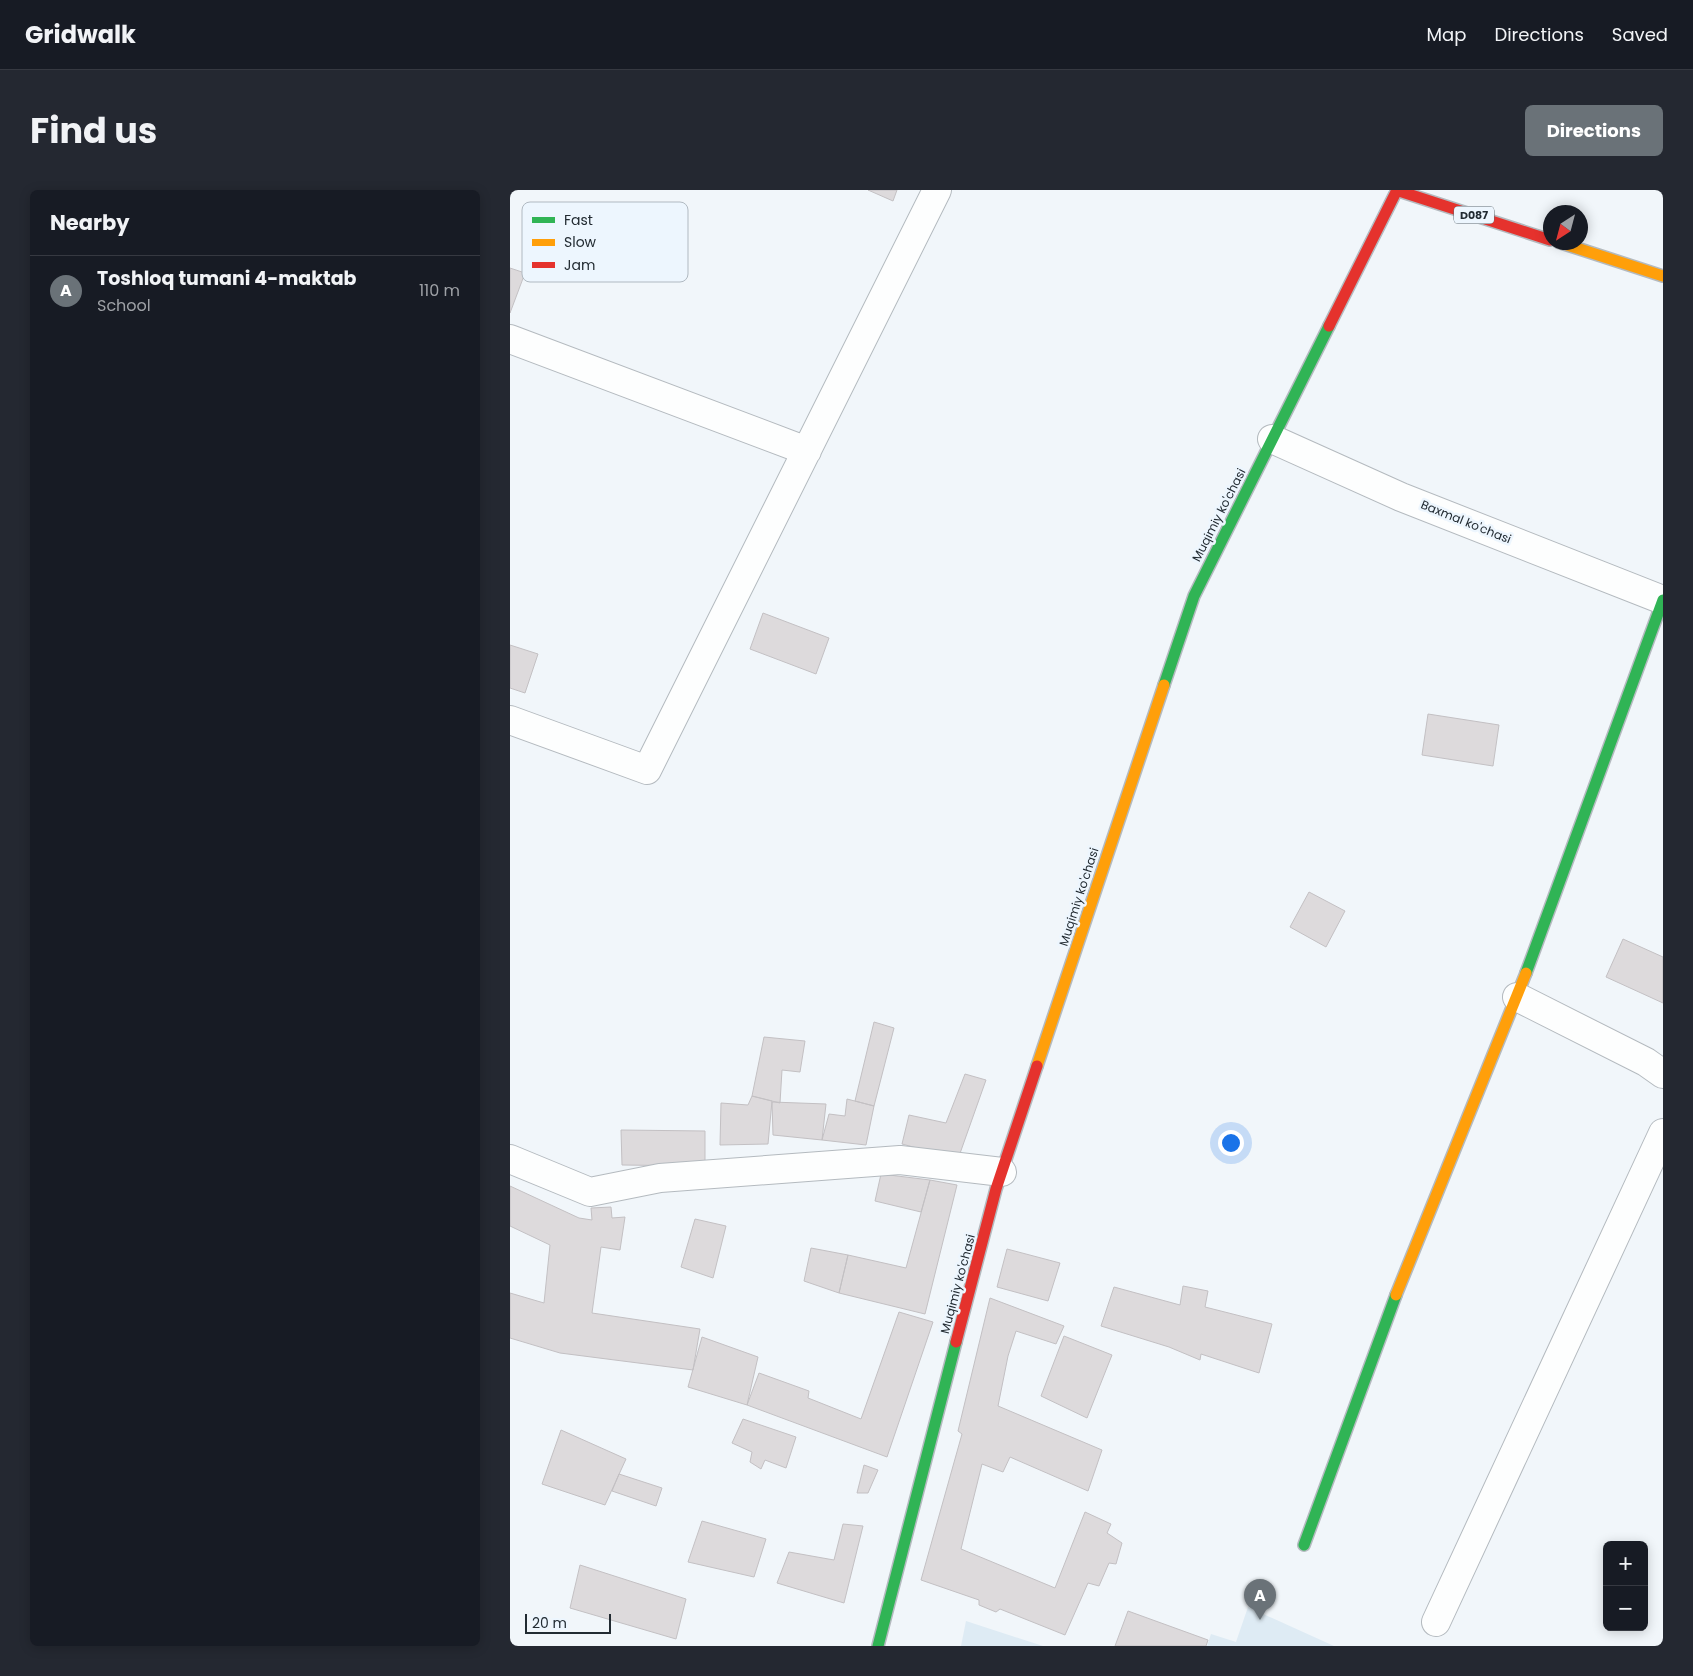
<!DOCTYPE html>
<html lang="en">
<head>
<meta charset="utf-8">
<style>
	:root { --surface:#171b24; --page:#242831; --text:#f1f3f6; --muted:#9ea1a6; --line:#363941; --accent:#6a7278 }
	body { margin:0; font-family:Poppins,sans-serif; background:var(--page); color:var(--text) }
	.controls { position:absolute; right:15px; bottom:15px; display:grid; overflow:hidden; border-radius:8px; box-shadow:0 2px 12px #0003 }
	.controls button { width:45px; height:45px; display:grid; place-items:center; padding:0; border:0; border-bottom:1px solid var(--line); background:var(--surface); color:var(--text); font:25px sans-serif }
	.compass { position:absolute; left:1033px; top:15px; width:45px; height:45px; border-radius:50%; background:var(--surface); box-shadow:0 2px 12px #0003; rotate:216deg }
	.scale { position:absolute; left:15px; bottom:12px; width:86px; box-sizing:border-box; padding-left:5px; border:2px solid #222b32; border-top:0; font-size:14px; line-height:18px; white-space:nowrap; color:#222b32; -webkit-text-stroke:4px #edf6fe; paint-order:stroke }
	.you { position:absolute; left:720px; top:952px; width:18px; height:18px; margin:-12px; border:4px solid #fff; border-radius:50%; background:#1a73e8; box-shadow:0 0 0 8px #1a73e833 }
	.badge { display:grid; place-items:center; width:32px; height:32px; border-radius:50%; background:var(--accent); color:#fff; font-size:16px; font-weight:700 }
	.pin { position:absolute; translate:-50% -41px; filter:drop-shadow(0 1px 2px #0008) }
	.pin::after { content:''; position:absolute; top:26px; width:18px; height:15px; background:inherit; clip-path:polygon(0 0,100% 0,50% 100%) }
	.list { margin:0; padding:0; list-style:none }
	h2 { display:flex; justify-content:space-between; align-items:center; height:65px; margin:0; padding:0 20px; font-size:21px }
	h2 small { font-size:16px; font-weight:400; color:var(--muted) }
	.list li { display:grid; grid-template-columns:32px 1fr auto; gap:15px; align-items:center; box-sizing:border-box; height:70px; padding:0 20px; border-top:1px solid var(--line) }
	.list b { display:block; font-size:19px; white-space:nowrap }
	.list p { margin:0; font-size:16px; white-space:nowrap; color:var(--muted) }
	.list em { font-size:16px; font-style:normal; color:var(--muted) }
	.map { position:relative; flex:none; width:1153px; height:1456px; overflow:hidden; border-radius:8px }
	header { display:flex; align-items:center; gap:30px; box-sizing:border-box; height:70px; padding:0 25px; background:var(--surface); border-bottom:1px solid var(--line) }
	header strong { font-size:24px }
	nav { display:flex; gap:28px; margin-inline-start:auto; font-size:18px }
	.intro { display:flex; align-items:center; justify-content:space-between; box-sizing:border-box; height:120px; padding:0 30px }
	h1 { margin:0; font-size:35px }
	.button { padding:12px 22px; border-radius:8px; background:var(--accent); color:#fff; font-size:18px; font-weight:700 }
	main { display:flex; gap:30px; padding:0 30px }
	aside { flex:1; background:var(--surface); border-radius:8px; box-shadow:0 2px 12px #0003 }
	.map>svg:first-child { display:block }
</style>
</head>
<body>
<header>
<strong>Gridwalk</strong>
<nav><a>Map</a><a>Directions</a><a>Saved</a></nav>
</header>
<div class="intro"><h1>Find us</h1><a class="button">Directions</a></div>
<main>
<aside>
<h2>Nearby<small></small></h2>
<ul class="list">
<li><span class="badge">A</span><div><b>Toshloq tumani 4-maktab</b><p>School</p></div><em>110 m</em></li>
</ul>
</aside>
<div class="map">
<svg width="1153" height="1456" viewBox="0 0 1153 1456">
	<rect width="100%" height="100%" fill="#f1f6fa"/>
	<path fill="#deebf4" d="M738 1417 824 1456H697L701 1444 726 1452Z
		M456 1431 533 1456H451Z"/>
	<path fill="#dddadc" stroke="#c3c0c3" d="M358 0H387L383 11Z
		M0 78 15 83 0 123Z
		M253 423 319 448 306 484 240 459Z
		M0 455 28 464 15 503 0 498Z
		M918 524 989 535 983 576 912 565Z
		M799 702 835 721 816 757 780 737Z
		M1113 749 1153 767V813L1096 787Z
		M364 832 384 838 364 916 345 911Z
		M254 847 295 851 290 882 272 880 270 913 242 906Z
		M455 884 476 890 448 969 392 954 399 925 436 933Z
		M242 906 262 911 258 954 210 955 211 913 238 915Z
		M337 909 364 916 356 955 312 950 319 924 335 926Z
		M262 912 316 914 312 950 263 945Z
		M111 940 195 941V976L112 975Z
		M371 984 420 990 411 1022 365 1011Z
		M420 990 447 995 415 1124 329 1103 338 1065 396 1078Z
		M0 996 69 1028 82 1030 81 1018 101 1017 102 1028 115 1027 110 1060 91 1057 82 1123 190 1139 183 1180 50 1163 0 1148V1103L34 1113 40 1055 0 1036Z
		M185 1029 216 1036 203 1088 171 1077Z
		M301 1058 338 1065 329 1103 294 1091Z
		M497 1059 550 1073 538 1111 487 1097Z
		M673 1096 698 1101 695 1117 762 1134 749 1183 691 1164 690 1170 659 1157 591 1136 604 1097 670 1115Z
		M480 1108 554 1136 546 1154 506 1141 498 1166 488 1216 592 1260 578 1301 500 1267 493 1282 472 1274 451 1359 545 1398 575 1322 601 1334 597 1343 612 1353 606 1374 599 1373 589 1396 578 1393 555 1445 490 1419 486 1422 469 1415V1410L411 1390 452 1244 448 1241Z
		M389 1122 423 1132 377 1267 237 1215 249 1183 299 1201 298 1208 351 1229Z
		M554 1146 602 1165 577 1228 531 1206Z
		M192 1147 248 1167 237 1215 178 1197Z
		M233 1229 286 1247 276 1278 255 1270 251 1279 240 1272 242 1262 222 1253Z
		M51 1240 116 1269 95 1315 32 1294Z
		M354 1275 368 1280 358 1303H347Z
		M109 1284 152 1298 146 1316 102 1301Z
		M192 1331 256 1349 244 1387 178 1372Z
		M333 1334 353 1336 334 1413 267 1393 279 1362 324 1370Z
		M70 1375 176 1409 166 1449 60 1418Z
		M618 1421 698 1450 696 1456H605Z"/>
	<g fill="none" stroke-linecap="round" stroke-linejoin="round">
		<defs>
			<path id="street" d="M0 149 297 261
				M762 249 891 307 1153 410
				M0 530 137 580 427 0
				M1007 807 1136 872 1153 884
				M0 969 80 1002 150 988 390 970 492 982
				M926 1432 1153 943"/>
			<path id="fast" d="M654 495 684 406 819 136
				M1016 783 1153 410
				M794 1355 886 1105
				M368 1456 446 1152"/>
			<path id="slow" d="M1048 52 1153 86
				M527 876 654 495
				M886 1105 1016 783"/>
			<path id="jam" d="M886 0 1040 50
				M819 136 887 0
				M446 1152 486 999 527 876"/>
		</defs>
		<use href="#street" stroke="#b4babf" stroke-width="30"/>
		<use href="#fast" stroke="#b4babf" stroke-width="14"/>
		<use href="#slow" stroke="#b4babf" stroke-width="14"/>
		<use href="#jam" stroke="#b4babf" stroke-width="14"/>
		<use href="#street" stroke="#fdfefe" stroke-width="28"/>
		<use href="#fast" stroke="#30b455" stroke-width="11"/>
		<use href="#slow" stroke="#ff9f0a" stroke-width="11"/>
		<use href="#jam" stroke="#e5322d" stroke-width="11"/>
	</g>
	<g text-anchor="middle" stroke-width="5" stroke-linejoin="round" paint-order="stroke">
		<rect fill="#edf6fe" stroke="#5f686f" stroke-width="1" x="944" y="16.5" width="40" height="17" rx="4"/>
		<g font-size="11" font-weight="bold" fill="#222b32">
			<text x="964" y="29">D087</text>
		</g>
		<g font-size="12" fill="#222b32" stroke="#edf6fe">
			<text transform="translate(709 325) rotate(-63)" y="4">Muqimiy ko'chasi</text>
			<text transform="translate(956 332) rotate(22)" y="4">Baxmal ko'chasi</text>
			<text transform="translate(569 707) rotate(-72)" y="4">Muqimiy ko'chasi</text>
			<text transform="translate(448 1094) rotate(-75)" y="4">Muqimiy ko'chasi</text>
		</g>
	</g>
	<rect x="12" y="12" width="166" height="80" rx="8" fill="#edf6fe" stroke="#b0b9c1" stroke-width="1"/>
	<rect x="22" y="27" width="23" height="6" fill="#30b455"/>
	<rect x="22" y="49" width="23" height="7" fill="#ff9f0a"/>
	<rect x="22" y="72" width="23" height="6" fill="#e5322d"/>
	<g font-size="14" fill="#222b32">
		<text x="54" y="35">Fast</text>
		<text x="54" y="57">Slow</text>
		<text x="54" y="80">Jam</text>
	</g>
</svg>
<div class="controls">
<button>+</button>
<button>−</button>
</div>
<svg class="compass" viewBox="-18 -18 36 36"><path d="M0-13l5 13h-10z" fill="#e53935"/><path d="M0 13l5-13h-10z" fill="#9ea1a6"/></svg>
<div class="scale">20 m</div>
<div class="you"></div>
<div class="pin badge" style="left:750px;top:1430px">A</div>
</div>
</main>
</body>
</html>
